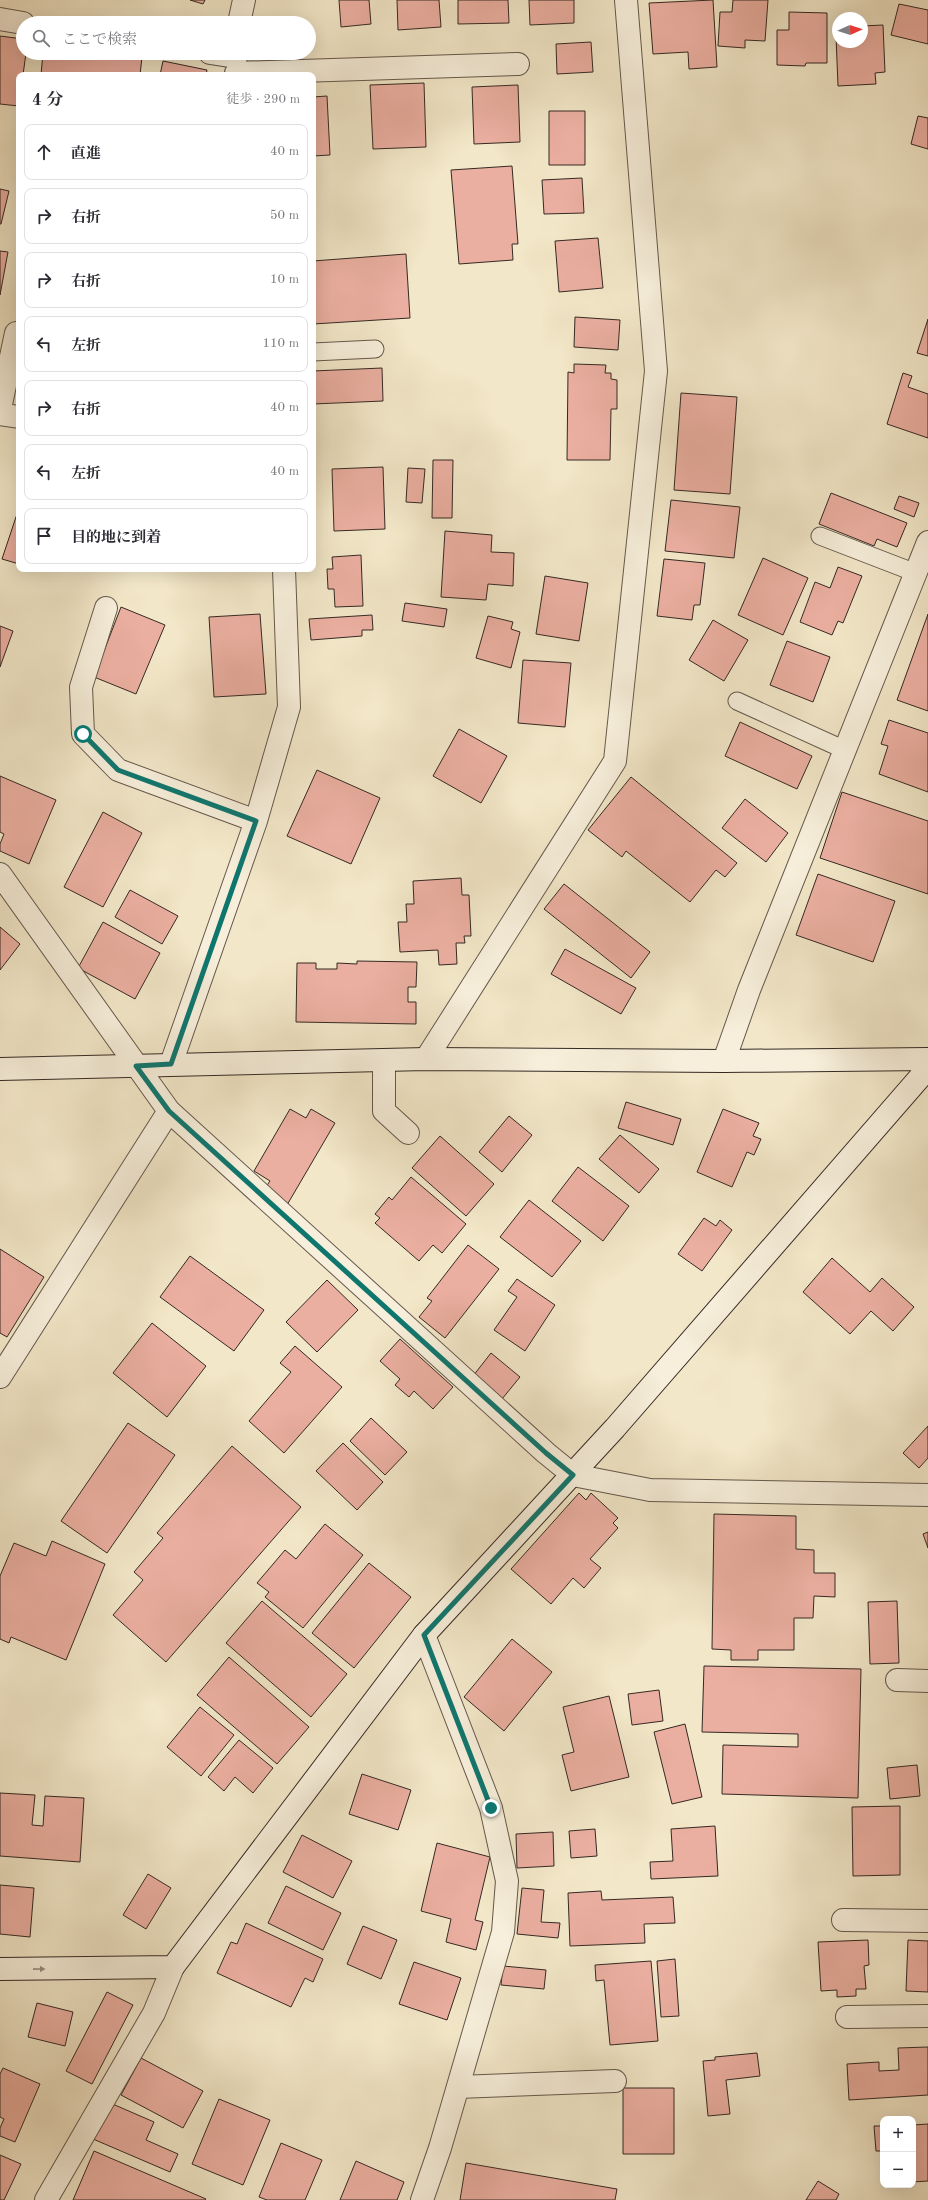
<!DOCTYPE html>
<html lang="ja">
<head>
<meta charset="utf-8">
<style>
	:root { --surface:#fff; --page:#f7f7f7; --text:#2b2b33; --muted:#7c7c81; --line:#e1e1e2 }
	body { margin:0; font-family:"Old Standard TT","Noto Serif JP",serif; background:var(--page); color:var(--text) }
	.controls { position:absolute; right:12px; bottom:12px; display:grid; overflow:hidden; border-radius:8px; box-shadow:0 4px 16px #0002 }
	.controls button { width:36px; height:36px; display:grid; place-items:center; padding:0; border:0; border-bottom:1px solid var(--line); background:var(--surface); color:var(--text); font:20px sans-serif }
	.compass { position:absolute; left:832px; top:12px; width:36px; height:36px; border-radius:50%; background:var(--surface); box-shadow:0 4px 16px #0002; rotate:87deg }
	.stop { position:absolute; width:12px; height:12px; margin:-9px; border:3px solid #0f766e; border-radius:50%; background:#fff }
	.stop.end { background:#0f766e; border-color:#fff; box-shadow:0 1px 4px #0008 }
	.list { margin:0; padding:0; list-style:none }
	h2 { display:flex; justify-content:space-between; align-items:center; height:52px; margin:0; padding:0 16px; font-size:17px }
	h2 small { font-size:13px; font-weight:400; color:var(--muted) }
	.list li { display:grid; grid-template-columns:26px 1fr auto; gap:12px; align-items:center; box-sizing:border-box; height:56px; margin:0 8px 8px; padding:0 8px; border:1px solid var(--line); border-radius:8px }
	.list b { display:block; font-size:15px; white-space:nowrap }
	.list em { font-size:13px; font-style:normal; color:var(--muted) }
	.icon { flex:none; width:22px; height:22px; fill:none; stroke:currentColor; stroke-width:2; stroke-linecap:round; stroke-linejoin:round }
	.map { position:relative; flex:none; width:928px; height:2200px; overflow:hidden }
	.search { position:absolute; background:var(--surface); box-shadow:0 4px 16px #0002; left:16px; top:16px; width:300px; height:44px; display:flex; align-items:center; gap:10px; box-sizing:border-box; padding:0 14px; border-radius:22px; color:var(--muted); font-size:15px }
	.panel { position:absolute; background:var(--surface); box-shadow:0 4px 16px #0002; left:16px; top:72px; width:300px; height:500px; border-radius:8px }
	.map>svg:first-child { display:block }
</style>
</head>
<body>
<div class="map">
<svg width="928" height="2200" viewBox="0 0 928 2200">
	<rect width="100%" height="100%" fill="#f2e7c8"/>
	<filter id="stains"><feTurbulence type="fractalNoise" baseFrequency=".005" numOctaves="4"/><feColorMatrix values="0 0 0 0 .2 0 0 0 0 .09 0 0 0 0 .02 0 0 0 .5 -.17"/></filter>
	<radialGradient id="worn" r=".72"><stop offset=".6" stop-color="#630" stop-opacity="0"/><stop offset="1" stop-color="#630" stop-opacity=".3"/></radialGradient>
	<path fill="#ebafa1" stroke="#352923" d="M190 0H205L203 4Z
		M339 0H369L371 24 341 27Z
		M397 0H439L441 27 398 30Z
		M458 0H508L509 23 458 24Z
		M529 0H574V23L530 25Z
		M713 0 717 67 689 69 688 52 653 54 649 3Z
		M733 0H768L765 41 745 40V48L718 46 720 12H732Z
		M899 4 928 10V44L891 35Z
		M789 12 827 13V63H806L805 66 777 65V30H789Z
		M883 25 885 72 875 73 876 84 838 86 836 36H838V42H862V26Z
		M0 36 23 39V53H26L23 75H19V106L0 104Z
		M591 42 593 72 557 74 556 44Z
		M43 53H107L142 57 140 75H41Z
		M163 61 207 70 206 75H160Z
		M424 83 426 147 373 149 370 85Z
		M518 85 520 142 474 144 472 87Z
		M327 96 330 155 313 156V97Z
		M549 111H585V165H549Z
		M918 116 928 118V149L911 144Z
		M512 166 518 244H512L513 260 459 264 451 170Z
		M582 178 584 213 544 214 542 180Z
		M0 189 9 191 1 224H0Z
		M598 238 603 288 559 292 555 241Z
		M0 251 8 252 0 295Z
		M406 254 410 318 313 324V261Z
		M575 317 620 320 618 350 574 347Z
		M928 319V356L917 353Z
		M574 364 606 365 605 373H611V379L617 380V409H611L610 460H567L568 372 574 373Z
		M382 368 383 401 313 404V371Z
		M903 373 912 376 908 387 928 394V438L887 424Z
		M681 393 737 397 730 494 674 490Z
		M433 460H453L452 518H432Z
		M383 467 385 529 334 531 332 469Z
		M408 468 425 469 422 503 406 502Z
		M831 493 907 523 897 547 877 539 874 546 819 524Z
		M899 496 919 503 914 517 894 509Z
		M671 500 740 507 734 558 665 551Z
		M17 514 19 515V564L2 559Z
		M445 531 492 535 491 552 514 553 513 586 488 584 486 600 441 597Z
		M361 555 363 606 335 607 334 589H328L327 569H333L332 557Z
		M763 558 808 578 783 635 738 615Z
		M664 559 705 563 700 605H694L692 620 657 616Z
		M838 567 862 576 843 623 838 621 832 635 800 622 815 582 830 588Z
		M545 576 588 583 579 641 536 634Z
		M405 603 447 609 444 627 402 621Z
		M121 607 165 625 136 694 94 677Z
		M260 614 266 694 214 697 209 617Z
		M928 614V711L897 700Z
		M372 615 373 630H362V636L311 640 309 619Z
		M488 616 513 622 511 629 520 632 511 668 476 658Z
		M713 620 748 640 724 681 689 660Z
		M0 626 13 631 0 667Z
		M787 641 830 657 813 702 770 685Z
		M523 660 571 663 565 727 518 723Z
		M889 720 928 733V792L879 774 888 746 881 744Z
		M740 722 812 756 797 789 725 756Z
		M459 729 507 756 481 803 433 776Z
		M317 770 380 798 351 864 287 836Z
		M0 776 56 800 29 864 0 851V844L4 834 0 832Z
		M631 777 737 863 725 877 716 870 690 902 626 851 622 857 588 830Z
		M842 792 928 821V894L820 858Z
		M745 799 788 833 766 862 722 828Z
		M103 812 142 833 103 907 64 887Z
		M818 874 895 901 873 962 796 935Z
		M461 878 462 895H469L471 936H464L465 943H456L457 964 439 965 438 950 400 952 398 922H407L406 904H414L413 881Z
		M564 884 650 952 631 978 544 909Z
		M130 890 178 916 162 944 115 917Z
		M103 922 160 953 135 999 78 968Z
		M0 927 20 944 0 970Z
		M565 949 636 988 621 1014 551 974Z
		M357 961 417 962 416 987H408V1002H416V1024L296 1022 297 963H316V969H337V963L357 964Z
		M626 1102 681 1119 673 1145 618 1128Z
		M290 1109 306 1118 311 1109 335 1123 287 1205 263 1191 270 1181 254 1171Z
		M723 1109 759 1123 753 1136 761 1139 754 1155 747 1152 732 1187 697 1172Z
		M509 1116 532 1135 502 1172 479 1152Z
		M620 1135 659 1169 639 1193 599 1159Z
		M440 1136 494 1184 466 1216 412 1168Z
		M578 1167 629 1206 603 1241 552 1201Z
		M411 1177 466 1224 442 1253 433 1245 419 1261 375 1223 380 1218 375 1214 389 1197 392 1200Z
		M529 1200 581 1241 552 1277 500 1237Z
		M704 1218 716 1226 720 1220 732 1230 702 1271 678 1254Z
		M468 1245 499 1269 445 1338 419 1317 432 1301 427 1298Z
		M0 1249 44 1277 7 1337 0 1333Z
		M190 1256 264 1310 234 1351 160 1297Z
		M832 1258 870 1292 882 1278 914 1307 893 1331 871 1311 850 1334 803 1292Z
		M517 1279 555 1305 525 1351 494 1330 517 1297 508 1291Z
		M327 1280 358 1310 317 1352 286 1322Z
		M152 1323 206 1366 167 1417 113 1373Z
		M400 1339 453 1387 433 1409 414 1391 409 1397 395 1385 400 1379 380 1361Z
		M295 1346 342 1387 284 1453 249 1421 291 1372 280 1363Z
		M491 1353 520 1377 502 1399 473 1376Z
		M371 1418 407 1452 385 1475 350 1441Z
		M128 1423 175 1455 107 1553 61 1521Z
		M928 1426V1458L919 1468 903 1453Z
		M343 1443 383 1482 357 1510 316 1471Z
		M232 1446 301 1507 166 1662 113 1615 143 1580 134 1572 163 1538 157 1533Z
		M579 1493 586 1500 591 1493 618 1518 613 1523 618 1528 590 1559 601 1568 584 1588 573 1578 551 1604 511 1569Z
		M714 1514 796 1516V1549L814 1550V1573H835V1597L814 1596 813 1618H794V1650H758V1660H731V1650L712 1649Z
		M325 1524 363 1555 303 1628 265 1597 269 1592 257 1583 285 1550 296 1559Z
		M928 1532V1548L923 1534Z
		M52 1541 105 1564 66 1660 11 1637 9 1643 0 1639V1576L14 1543 46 1556Z
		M369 1563 411 1597 354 1668 312 1633Z
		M262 1601 347 1674 311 1717 226 1643Z
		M897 1601 899 1663 870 1664 868 1602Z
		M512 1639 552 1672 504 1731 464 1697Z
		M229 1657 309 1727 277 1764 197 1695Z
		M704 1666 861 1669 858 1798 722 1794 723 1745 798 1747V1734L702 1732Z
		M659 1690 663 1721 632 1725 628 1694Z
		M609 1696 629 1777 571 1791 562 1755 574 1752 563 1707Z
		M200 1707 234 1735 201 1776 167 1747Z
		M685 1724 702 1797 672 1804 654 1732Z
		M239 1740 273 1768 253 1793 235 1777 224 1791 208 1777Z
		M917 1765 920 1796 890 1799 887 1768Z
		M362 1774 411 1790 398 1830 349 1814Z
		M0 1793 35 1795 32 1825 43 1826 45 1796 84 1798 80 1862 0 1856Z
		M900 1806V1875L853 1876 852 1807Z
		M715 1826 718 1876 651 1879 650 1862 673 1861 671 1829Z
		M595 1829 597 1856 571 1858 569 1831Z
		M553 1832 554 1866 517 1868 516 1834Z
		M302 1835 352 1861 333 1898 283 1872Z
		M437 1843 490 1857 475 1920 483 1922 476 1950 446 1942 451 1919 421 1911Z
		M148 1874 171 1888 146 1929 123 1915Z
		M0 1885 34 1888 30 1937 0 1934Z
		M286 1886 341 1913 323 1950 268 1923Z
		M522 1888 544 1890 541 1922 560 1923 558 1938 517 1934Z
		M601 1891 602 1900 673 1897 675 1923 644 1924 645 1943 570 1946 568 1893Z
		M246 1923 323 1959 313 1982 305 1978 291 2007 217 1973 231 1942 237 1944Z
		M363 1926 397 1940 381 1979 347 1964Z
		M868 1940 869 1965 864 1966 866 1989H856V1996L837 1997V1990L821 1991 818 1942Z
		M908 1940 928 1941V1992L906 1991Z
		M675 1959 679 2016 661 2017 657 1961Z
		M651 1961 658 2041 610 2045 604 1980 596 1981 595 1965Z
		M414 1962 461 1978 447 2020 399 2004Z
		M503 1966 546 1970 544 1989 501 1985Z
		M107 1992 133 2005 92 2084 66 2071Z
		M37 2003 73 2012 65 2046 28 2037Z
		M928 2047V2095L849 2100 847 2064 879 2062V2071L899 2070 898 2048Z
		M757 2053 760 2076 726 2080 730 2114 708 2116 703 2061 715 2060V2057Z
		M141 2058 203 2091 183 2128 121 2095Z
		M3 2068 40 2084 15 2142 0 2136V2128L4 2119 0 2117V2074Z
		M623 2088H674V2154H623Z
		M219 2099 270 2120 243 2185 192 2164Z
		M108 2102 154 2122 146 2140 178 2154 170 2172 93 2139Z
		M928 2124V2181L913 2182V2125Z
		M874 2126H883V2151H876Z
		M281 2143 322 2160 305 2200H267L259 2197Z
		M94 2151 206 2199 205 2200H73Z
		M0 2155 21 2164 4 2200H0Z
		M356 2161 404 2182 397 2200H340Z
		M466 2163 617 2189 615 2200H460Z
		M818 2181 839 2194 836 2200H806Z"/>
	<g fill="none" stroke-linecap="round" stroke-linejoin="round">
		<defs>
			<path id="lane" d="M313 352 375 349
				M820 536 916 573
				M737 701 845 750"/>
			<path id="street" d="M0 19 23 23
				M239 23 244 0
				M210 53 236 57
				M236 73 518 64
				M0 409 16 333H19
				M0 414 19 417
				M106 608 81 687 83 734 118 770 256 821
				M0 874 169 1111 546 1453 573 1475 650 1490 928 1495
				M426 1059 615 761 656 371 626 0
				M384 1060V1111L408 1133
				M724 1061 749 990 928 542
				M171 1064 256 821 289 707 284 569
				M0 1377 169 1111
				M897 1680 928 1681
				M843 1920 928 1921
				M847 2017 928 2016
				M458 2087 615 2081
				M46 2200 154 2013 173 1967
				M422 2200 440 2148 503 1932 507 1881 491 1808 424 1635"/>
			<path id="secondary" d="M0 1069 426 1059 724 1061 928 1059
				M0 1969 173 1967 424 1635 615 1428 928 1068"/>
		</defs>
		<use href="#lane" stroke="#64584c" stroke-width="19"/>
		<use href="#street" stroke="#64584c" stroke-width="24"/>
		<use href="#secondary" stroke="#352923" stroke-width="24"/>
		<use href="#lane" stroke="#f7efdb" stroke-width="17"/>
		<use href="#street" stroke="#f7efdb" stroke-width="22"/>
		<use href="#secondary" stroke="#f7efdb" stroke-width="22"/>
	</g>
	<defs><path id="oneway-solid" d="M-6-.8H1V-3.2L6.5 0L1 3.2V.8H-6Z"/></defs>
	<use fill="#968c7f" href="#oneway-solid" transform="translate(39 1969) rotate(-1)"/>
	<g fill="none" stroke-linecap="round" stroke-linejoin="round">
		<path stroke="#0f766e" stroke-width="5" d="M83 734 118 770 256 821 171 1064 136 1066 169 1111 546 1453 573 1475 424 1635 491 1808"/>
	</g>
	<rect width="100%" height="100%" filter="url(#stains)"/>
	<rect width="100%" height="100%" fill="url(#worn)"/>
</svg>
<div class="controls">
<button>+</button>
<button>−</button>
</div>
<svg class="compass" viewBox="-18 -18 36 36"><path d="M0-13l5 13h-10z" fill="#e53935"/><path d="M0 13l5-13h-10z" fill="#7c7c81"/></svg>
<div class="stop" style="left:83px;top:734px"></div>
<div class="stop end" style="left:491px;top:1808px"></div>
<div class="search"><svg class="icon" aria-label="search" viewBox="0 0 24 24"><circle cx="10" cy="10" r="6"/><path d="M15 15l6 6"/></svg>ここで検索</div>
<section class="panel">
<h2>4 分<small>徒歩 · 290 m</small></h2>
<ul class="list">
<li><svg class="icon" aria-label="ahead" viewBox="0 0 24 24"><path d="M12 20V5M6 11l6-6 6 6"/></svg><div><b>直進</b></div><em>40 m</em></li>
<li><svg class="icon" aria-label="right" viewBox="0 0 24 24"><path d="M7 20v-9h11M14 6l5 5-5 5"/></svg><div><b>右折</b></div><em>50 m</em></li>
<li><svg class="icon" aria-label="right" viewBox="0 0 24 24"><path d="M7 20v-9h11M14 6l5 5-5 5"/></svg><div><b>右折</b></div><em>10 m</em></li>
<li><svg class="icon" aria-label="left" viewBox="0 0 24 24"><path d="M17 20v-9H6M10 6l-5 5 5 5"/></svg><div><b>左折</b></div><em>110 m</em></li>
<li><svg class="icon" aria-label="right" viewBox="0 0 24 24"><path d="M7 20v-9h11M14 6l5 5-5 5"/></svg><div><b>右折</b></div><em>40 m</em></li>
<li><svg class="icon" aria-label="left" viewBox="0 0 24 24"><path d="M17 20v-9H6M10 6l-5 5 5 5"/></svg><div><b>左折</b></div><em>40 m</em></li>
<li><svg class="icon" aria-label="arrive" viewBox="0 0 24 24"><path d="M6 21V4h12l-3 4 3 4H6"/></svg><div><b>目的地に到着</b></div></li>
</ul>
</section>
</div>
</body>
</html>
